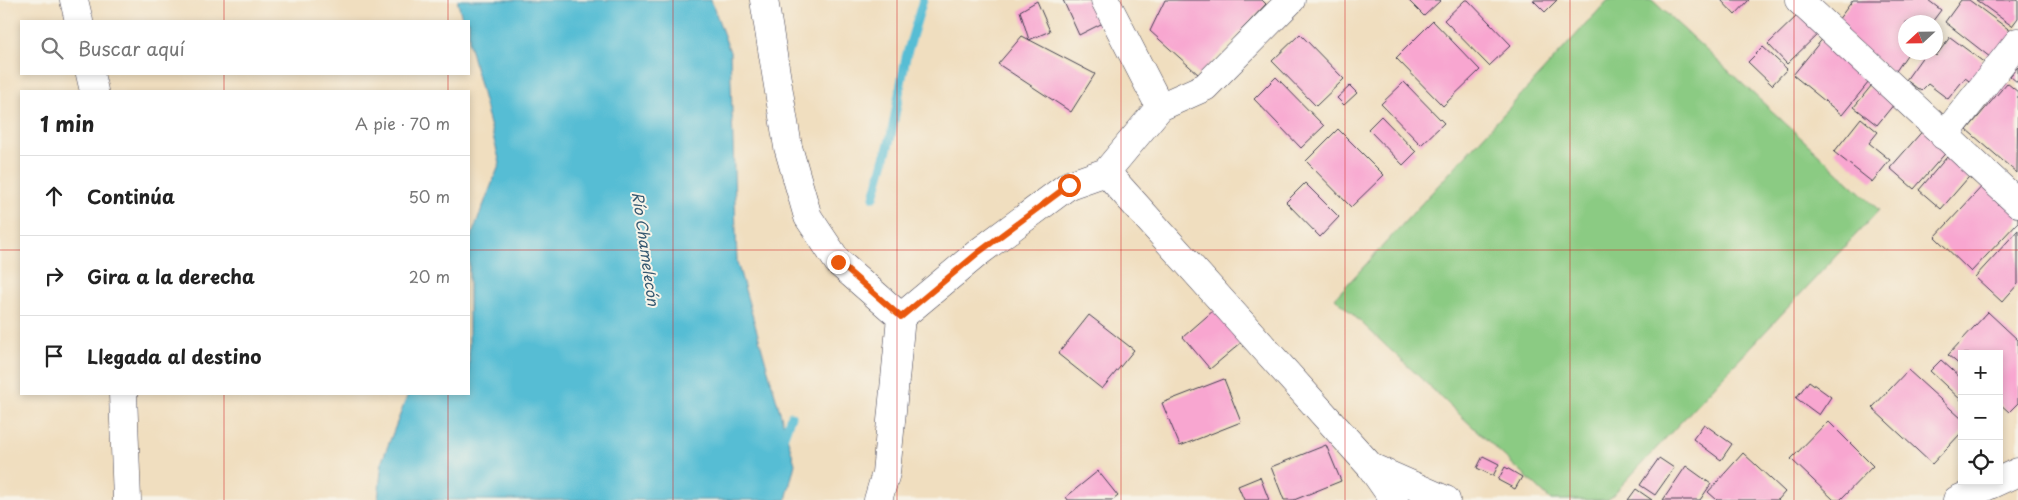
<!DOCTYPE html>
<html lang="es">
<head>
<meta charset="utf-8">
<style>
	:root { --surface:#fff; --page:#f2f2f2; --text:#222; --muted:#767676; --line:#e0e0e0 }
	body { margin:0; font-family:"Playpen Sans",sans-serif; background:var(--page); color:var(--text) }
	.controls { position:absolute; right:15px; bottom:15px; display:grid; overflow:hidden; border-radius:0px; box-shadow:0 2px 8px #0003 }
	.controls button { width:45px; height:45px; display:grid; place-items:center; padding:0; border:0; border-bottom:1px solid var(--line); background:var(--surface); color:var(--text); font:25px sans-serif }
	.compass { position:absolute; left:1898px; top:15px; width:45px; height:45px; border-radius:50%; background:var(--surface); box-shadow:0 2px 8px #0003; rotate:248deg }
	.stop { position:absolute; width:15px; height:15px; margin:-11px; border:4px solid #ea580c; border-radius:50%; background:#fff }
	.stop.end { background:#ea580c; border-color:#fff; box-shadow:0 1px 5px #0008 }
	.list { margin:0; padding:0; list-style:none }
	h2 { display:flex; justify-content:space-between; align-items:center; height:65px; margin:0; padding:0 20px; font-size:21px }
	h2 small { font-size:16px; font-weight:400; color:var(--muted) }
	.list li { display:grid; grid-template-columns:32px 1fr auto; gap:15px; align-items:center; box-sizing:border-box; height:80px; padding:0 20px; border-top:1px solid var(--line) }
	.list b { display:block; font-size:19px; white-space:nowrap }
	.list em { font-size:16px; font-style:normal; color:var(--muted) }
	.icon { flex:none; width:28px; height:28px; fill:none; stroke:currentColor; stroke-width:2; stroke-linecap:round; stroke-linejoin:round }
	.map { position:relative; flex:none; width:2018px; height:500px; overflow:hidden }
	.search { position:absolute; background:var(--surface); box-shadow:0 2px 8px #0003; left:20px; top:20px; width:450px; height:55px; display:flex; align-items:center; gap:12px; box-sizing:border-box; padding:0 18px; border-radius:0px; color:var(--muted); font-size:19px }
	.panel { position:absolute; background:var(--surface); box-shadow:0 2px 8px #0003; left:20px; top:90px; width:450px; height:305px; border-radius:0px }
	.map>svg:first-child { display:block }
</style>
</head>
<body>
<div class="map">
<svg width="2018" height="500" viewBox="0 0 2018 500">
	<rect width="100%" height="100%" fill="#f7f3e8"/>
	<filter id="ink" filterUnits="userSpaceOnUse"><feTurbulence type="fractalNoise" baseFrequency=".02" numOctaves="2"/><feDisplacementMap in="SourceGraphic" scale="10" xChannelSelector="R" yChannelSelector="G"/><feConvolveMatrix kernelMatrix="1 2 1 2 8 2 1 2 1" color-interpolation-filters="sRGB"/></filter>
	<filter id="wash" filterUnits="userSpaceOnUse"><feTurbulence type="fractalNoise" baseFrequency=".0096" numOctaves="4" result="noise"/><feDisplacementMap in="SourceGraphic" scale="20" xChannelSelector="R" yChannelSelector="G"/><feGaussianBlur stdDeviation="1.12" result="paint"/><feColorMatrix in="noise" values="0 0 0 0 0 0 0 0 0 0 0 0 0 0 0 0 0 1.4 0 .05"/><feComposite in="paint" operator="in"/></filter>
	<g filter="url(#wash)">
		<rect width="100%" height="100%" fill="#f0debf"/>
		<path fill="#8bcb83" stroke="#56765f" d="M1608 0H1652L1879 210 1608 500H1551L1335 298Z"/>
		<path fill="#56bdd4" stroke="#3c7088" d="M457 0H711L730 52 737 262 795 464 786 500H378L382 461 408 394H469V242L500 163 469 43V21H463Z"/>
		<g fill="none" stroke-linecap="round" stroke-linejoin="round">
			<path stroke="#56bdd4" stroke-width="9" d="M874 197 891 136 906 57 923 0
				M782 441 791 416"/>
		</g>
		<g id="blocks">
			<path fill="#f8a6d0" d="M1063 0H1094L1105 22 1079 35Z
				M1165 0H1262L1266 4 1199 75 1150 31Z
				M1408 0H1441L1424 16Z
				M1465 0H1468L1511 45 1489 66 1444 20Z
				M1533 0H1557L1545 12Z
				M1721 0H1749L1735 15Z
				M1853 0H1928L1941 10 1932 22H1906V52H1909L1894 74 1835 24Z
				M1961 0H1969L2015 34 1995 61 1945 22Z
				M1976 0H2018V18L2012 26Z
				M1037 1 1050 31 1029 40 1020 11Z
				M1802 11 1821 31 1787 64 1768 44Z
				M1433 21 1480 70 1443 106 1396 58Z
				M1300 34 1344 79 1316 106 1272 61Z
				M1022 36 1095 74 1071 112 998 64Z
				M1824 37 1873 77 1842 115 1793 75Z
				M1950 37 1993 69 1979 88 1965 78 1948 99 1928 84 1921 91 1906 80 1926 52H1932L1936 56Z
				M1763 47 1787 69 1772 85 1748 62Z
				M2018 67V83L2010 76Z
				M1276 77 1324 126 1301 148 1254 99Z
				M1876 80 1899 98 1877 125 1854 107Z
				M1404 82 1444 123 1421 145 1381 104Z
				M2007 83 2018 92 2017 173 1967 130Z
				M1350 86 1357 93 1344 105 1337 98Z
				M1381 116 1416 152 1403 165 1368 129Z
				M1861 118 1878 132 1869 143 1890 160 1872 182 1834 152Z
				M1926 127 1950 148 1914 189 1890 168Z
				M1338 129 1384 175 1351 207 1306 161Z
				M1952 151 1974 171 1941 209 1919 190Z
				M1987 181 2018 211V222L1971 272 1935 237Z
				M1305 183 1339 217 1320 237 1286 202Z
				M2018 230V284L2002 302 1975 277Z
				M1214 310 1242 342 1210 369 1183 337Z
				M1988 312 2018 340V403L2009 412 1999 403V354H1962V367L1948 355Z
				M1089 315 1134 350 1102 389 1058 354Z
				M1941 360 1962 379V401L1930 371Z
				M1908 370 1962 419V432L1932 464 1872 408Z
				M1224 379 1241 422 1180 446 1162 403Z
				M1809 381 1831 397 1819 415 1796 398Z
				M1828 421 1873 466 1840 500H1834L1791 459Z
				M1704 424 1732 444 1721 460 1693 439Z
				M1326 445 1341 481 1294 500H1284L1271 467Z
				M1743 453 1785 492 1778 500H1717L1708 492Z
				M1483 456 1499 464 1493 476 1477 468Z
				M1659 458 1674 468 1655 495 1640 485Z
				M1686 466 1711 484 1700 500H1663Z
				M1505 467 1522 477 1515 489 1498 480Z
				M1098 471 1118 496 1113 500H1068L1066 497Z
				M1260 477 1269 500H1244L1238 486Z
				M1636 489 1652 500H1628Z"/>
		</g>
	</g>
	<g filter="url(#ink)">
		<use href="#blocks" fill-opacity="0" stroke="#413e4f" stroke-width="1"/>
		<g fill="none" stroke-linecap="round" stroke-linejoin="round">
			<defs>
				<path id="street" d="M74 0 79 21
					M764 0 788 147 808 217 838 262 901 317
					M1799 0 2018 203
					M90 74 94 91
					M1160 107 1205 87 1291 0
					M1944 136 2018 42
					M1106 172 1371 467 1394 500
					M123 394 127 500
					M1371 467 1446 500
					M878 500 886 473 901 317 979 252 1069 185 1106 172 1160 107 1105 0
					M1957 500 2018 472"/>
			</defs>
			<use href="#street" stroke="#413e4f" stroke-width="29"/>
			<use href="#street" stroke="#fff" stroke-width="28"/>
		</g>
	</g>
	<g fill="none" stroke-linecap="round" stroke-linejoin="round" filter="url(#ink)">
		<path stroke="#ea580c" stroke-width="6" d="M838 262 901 317 979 252 1069 185"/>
	</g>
	<path fill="none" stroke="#d62828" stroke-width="1" stroke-opacity="0.55" d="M224 0V21M448 0V21M673 0V500M897 0V500M1121 0V500M1345 0V500M1570 0V500M1794 0V500M224 74V91M448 74V91M0 250H21M469 250H2018M224 394V500M448 394V500"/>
	<g text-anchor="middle" stroke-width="4" stroke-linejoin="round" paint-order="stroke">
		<g font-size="15" font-style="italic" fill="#345871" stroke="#f7f3e8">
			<text transform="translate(645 249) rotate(82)" y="5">Río Chamelecón</text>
		</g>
	</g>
</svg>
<div class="controls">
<button>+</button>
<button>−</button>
<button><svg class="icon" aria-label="locate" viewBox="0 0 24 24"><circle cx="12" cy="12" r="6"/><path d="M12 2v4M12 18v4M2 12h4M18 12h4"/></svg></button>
</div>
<svg class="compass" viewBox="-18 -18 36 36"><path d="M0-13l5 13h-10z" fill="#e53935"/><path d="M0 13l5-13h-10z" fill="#767676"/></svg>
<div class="stop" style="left:1069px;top:185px"></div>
<div class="stop end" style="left:838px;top:262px"></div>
<div class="search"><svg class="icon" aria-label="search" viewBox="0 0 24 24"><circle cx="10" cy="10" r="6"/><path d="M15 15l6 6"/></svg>Buscar aquí</div>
<section class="panel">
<h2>1 min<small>A pie · 70 m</small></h2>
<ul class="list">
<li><svg class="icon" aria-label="ahead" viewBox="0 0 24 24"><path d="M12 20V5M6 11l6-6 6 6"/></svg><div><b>Continúa</b></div><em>50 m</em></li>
<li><svg class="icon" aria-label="right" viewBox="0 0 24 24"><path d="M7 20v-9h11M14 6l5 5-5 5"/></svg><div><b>Gira a la derecha</b></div><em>20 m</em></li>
<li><svg class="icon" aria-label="arrive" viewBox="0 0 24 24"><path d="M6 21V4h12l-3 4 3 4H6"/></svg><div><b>Llegada al destino</b></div></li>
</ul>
</section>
</div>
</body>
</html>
